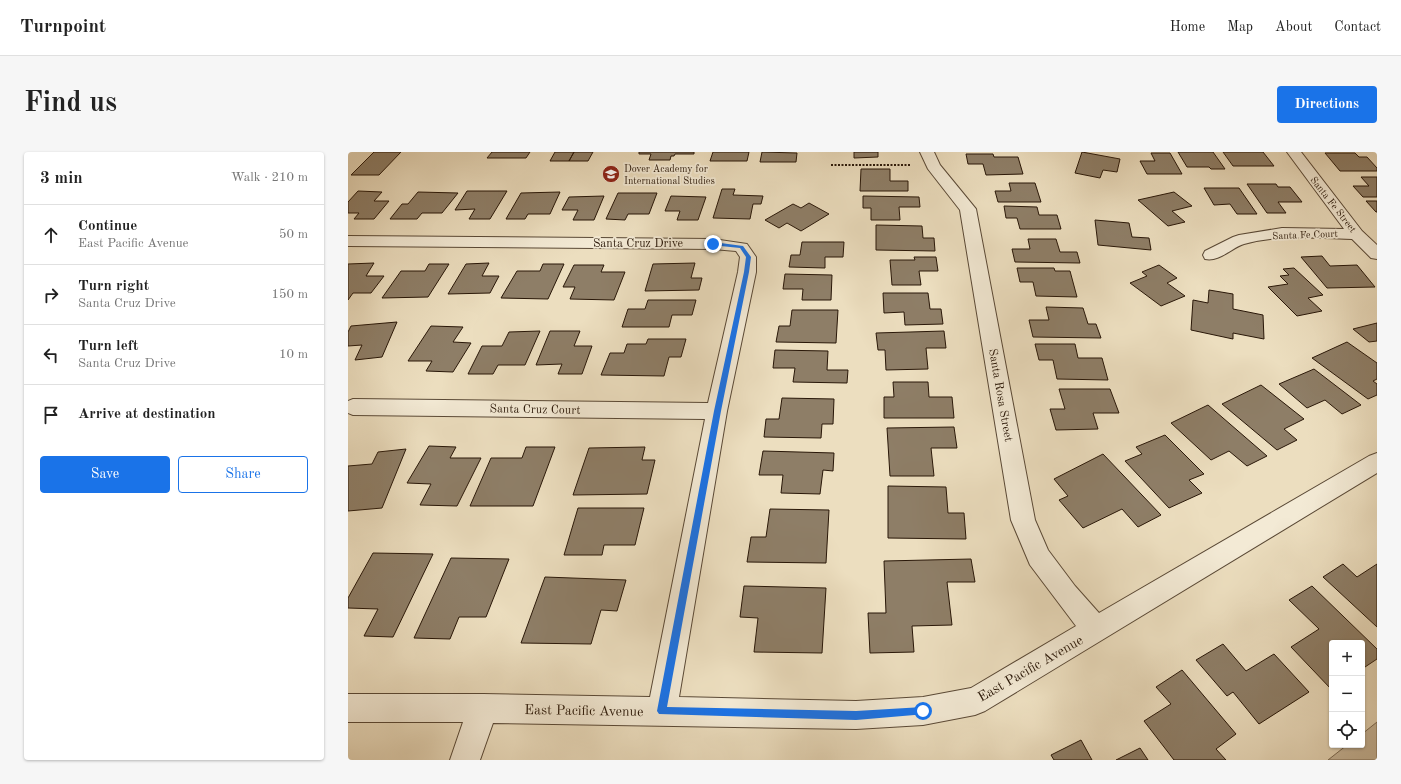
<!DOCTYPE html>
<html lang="en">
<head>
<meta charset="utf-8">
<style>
	:root { --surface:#fff; --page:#f6f6f6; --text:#222; --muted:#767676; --line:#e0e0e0; --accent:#1a73e8 }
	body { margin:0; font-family:"Old Standard TT",serif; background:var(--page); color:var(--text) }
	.controls { position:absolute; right:12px; bottom:12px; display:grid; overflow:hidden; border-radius:4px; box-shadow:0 1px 3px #0004 }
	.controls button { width:36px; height:36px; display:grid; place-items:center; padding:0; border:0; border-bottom:1px solid var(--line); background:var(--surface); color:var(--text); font:20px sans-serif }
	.stop { position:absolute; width:12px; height:12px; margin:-9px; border:3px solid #1a73e8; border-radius:50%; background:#fff }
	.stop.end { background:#1a73e8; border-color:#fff; box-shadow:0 1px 4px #0008 }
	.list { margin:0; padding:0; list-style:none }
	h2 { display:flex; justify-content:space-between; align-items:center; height:52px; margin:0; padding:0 16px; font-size:17px }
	h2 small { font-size:13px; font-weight:400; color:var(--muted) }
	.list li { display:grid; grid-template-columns:26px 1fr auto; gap:12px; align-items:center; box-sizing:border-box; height:60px; padding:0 16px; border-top:1px solid var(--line) }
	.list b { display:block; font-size:15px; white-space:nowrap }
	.list p { margin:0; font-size:13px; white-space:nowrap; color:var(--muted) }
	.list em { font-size:13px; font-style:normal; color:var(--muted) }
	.actions { display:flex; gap:8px; padding:12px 16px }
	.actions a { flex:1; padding:9px 0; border:1px solid var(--accent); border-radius:4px; text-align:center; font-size:14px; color:var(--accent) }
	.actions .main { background:var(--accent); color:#fff }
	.icon { flex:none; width:22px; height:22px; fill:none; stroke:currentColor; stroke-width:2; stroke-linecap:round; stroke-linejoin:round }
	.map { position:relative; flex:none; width:1029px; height:608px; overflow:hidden; border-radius:4px }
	header { display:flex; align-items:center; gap:24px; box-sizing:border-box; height:56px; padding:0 20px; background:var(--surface); border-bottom:1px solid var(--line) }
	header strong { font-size:19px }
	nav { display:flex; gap:22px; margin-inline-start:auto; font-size:14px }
	.intro { display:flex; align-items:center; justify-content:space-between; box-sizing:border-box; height:96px; padding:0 24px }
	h1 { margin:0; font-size:28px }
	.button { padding:10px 18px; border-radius:4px; background:var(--accent); color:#fff; font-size:14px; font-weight:700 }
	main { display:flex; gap:24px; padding:0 24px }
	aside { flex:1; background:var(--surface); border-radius:4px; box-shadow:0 1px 3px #0004 }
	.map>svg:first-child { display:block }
</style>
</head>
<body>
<header>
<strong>Turnpoint</strong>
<nav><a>Home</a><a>Map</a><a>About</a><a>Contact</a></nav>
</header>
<div class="intro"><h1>Find us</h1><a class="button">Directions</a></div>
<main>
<aside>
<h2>3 min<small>Walk · 210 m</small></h2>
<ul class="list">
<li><svg class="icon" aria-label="ahead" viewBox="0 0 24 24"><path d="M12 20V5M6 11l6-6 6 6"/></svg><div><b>Continue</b><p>East Pacific Avenue</p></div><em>50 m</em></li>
<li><svg class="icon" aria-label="right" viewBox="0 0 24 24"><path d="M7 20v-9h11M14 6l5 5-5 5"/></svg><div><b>Turn right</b><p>Santa Cruz Drive</p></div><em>150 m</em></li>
<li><svg class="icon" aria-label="left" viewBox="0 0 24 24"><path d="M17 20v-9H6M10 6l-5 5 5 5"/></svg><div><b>Turn left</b><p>Santa Cruz Drive</p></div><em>10 m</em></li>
<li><svg class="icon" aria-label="arrive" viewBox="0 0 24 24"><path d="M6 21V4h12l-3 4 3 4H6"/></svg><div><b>Arrive at destination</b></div></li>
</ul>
<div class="actions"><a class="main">Save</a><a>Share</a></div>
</aside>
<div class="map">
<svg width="1029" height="608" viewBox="0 0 1029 608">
	<rect width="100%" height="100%" fill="#ecdebf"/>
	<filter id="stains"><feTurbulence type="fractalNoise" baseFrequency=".005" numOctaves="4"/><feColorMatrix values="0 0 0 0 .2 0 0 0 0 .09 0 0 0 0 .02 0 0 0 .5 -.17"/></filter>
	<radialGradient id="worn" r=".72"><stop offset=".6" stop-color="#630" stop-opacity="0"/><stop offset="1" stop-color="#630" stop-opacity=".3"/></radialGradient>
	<path fill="#cbbca0" stroke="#7a6a54" d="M1029 570V608H980L999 593H1014V582Z"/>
	<path fill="#8e7e67" stroke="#291708" d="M26 0H53L31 23H3Z
		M144 0H182L178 6H139Z
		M207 0H226L221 9H202Z
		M226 0H245L240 9H221Z
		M291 0H346V2H327L326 4H323L322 8H301L303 2H291Z
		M365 0H401L399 9H362Z
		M414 0 449 1 448 10H412Z
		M506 0H530V5L506 6Z
		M734 0 772 7 769 20 755 18 752 26 727 21Z
		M830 0H865L877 17H863L861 15H839Z
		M875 0H915L926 14H885Z
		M803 1H822L834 22H799L792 9H807Z
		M977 1H1007L1011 5H1019L1029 16V19H992Z
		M618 2H645L646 5H670L675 22 638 23 635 12H620Z
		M513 17H542V29H560V39H512Z
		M1013 25H1029V45H1015L1005 34H1021Z
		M661 31H687L693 50H650L647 39H663Z
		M899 32H928L930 35H942L954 50H930L938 61H919Z
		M856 36H891L909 62H889L882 52 866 53Z
		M374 37H387L385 43 415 44 413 52H405L402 67 365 66Z
		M10 39 34 40 26 49H41L26 67H6L11 61H0V50Z
		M119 39H159L142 67H121L127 57 107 58Z
		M70 40 110 41 94 61H74L69 67H42L54 52H60Z
		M212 40 202 62H180L177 67H158L173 41Z
		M826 40 844 54 824 59 837 70 820 74 790 48Z
		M270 41H309L301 62H280L277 68 258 67Z
		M256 44 246 68H225L230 58H214L221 45Z
		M323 44 358 45 350 68H329L332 59H317Z
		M515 44 571 45 572 55H551L552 68H523V56H515Z
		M1018 49H1029V60H1028Z
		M461 51 481 62 453 79 439 71 431 76 417 68 445 52 453 56Z
		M656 54 689 55 691 63H709L713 77H672L669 66H658Z
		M747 68 781 71 784 85 801 86 803 98 750 93Z
		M528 73 574 74 575 86H586L587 99 528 98Z
		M680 87H708L712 100H729L732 111 667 110 664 97H682Z
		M454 90H496L495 105H477V116L441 115 443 103H452Z
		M974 104 982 114 1009 113 1027 135 979 136 953 105Z
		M566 105H588L590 119H571L573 133H544L542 108H567Z
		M26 111 18 124H36L23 141H5L0 148V112Z
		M141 111 134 124H151L142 141 100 142 118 112Z
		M347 111 343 126H354L351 138 297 139 305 112Z
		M81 112H101L80 145 34 146 53 119H77Z
		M195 112H216L200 147 153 146 169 119H192Z
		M226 113H256L253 120H277L266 148 222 147 227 135H215Z
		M811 113 829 126 819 131 837 144 813 154 782 131 799 124 794 120Z
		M669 116H706L707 119H722L729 145 688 144 685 130H672Z
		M946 116 975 143 960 146 974 159 949 164 920 135 940 132 932 124 941 123 935 117Z
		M437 122 484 123 483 148H454L455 137H435Z
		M861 138 885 142V157L915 163 916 187 885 181V187L843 178 845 148 860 151Z
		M535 141H580L582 157H593L595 172 557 173 556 160 536 161Z
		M300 148H348L344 163H324L321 175H274L280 157H297Z
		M698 155 735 156 740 172H748L753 186 685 185 681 168H701Z
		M444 158H490L488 191 428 190 431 174H442Z
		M49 170 34 205 7 208 14 193 0 194V180L3 174Z
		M1029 171V189L1021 190 1005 177Z
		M83 174 115 175 105 190 123 191 105 220 78 219 84 209H60Z
		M192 179 177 213H150L145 222H120L134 194H154L161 180Z
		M202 179H232L226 194H244L234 222H210L214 212 188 213Z
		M596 179 598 196H578L580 217 538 218 537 198H530L528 181Z
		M300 187H338L333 205H321L316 224 253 223 262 201H276L279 192H298Z
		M999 190 1029 211V227L1025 229 1029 232V243L1020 247 964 206Z
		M687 192H727L730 206H754L760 228 709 227 705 208H691Z
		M427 198 480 199 479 218H500L499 231 445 230 447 216H425Z
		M966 217 1013 253 994 262 977 248 959 256 931 232Z
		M545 230H580L581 245H604L606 266H536V245H546Z
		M913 233 956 267 936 277 949 288 929 298 874 252Z
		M711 237H762L771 261H745L750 277 708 278 702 257H717Z
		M434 246 486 247 485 272H474L473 286 416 285 418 267H431Z
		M860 253 919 304 899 314 881 299 863 308 823 271Z
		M606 275 609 296H583L586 324H542L539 276Z
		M817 283 856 322 841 328 854 341 821 356 777 309 794 302 788 295Z
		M81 294 108 295 102 306H133L109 354 72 353 83 332 59 331Z
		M178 295H207L185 354H122L143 306H174Z
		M297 295 294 308H307L299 342 225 343 241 296Z
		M58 297 34 356 0 359V314L24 312 30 300Z
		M415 299 486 301 485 319 475 318 472 342 433 341 435 323H411Z
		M755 302 813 363 790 375 774 357 735 376 711 348 720 344 706 327Z
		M540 334 598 335 600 361H616L618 387 540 386Z
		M230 356H296L287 393H256L254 403H216Z
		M422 357 481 358 478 411 399 410 403 385H418Z
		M25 401 85 402 45 485 16 484 30 457 0 456V446Z
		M103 406 161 407 138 465H111L102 487 66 486Z
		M623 407 627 430H599L604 473 564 474 566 500 522 501 520 461H538L536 409Z
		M995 412 1009 425 1029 412V475L975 425Z
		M197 425 278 428 269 459 253 458 243 492 173 491Z
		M396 434 478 436 474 501 406 500 410 466 392 465Z
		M964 434 1029 497V507L1014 517V491H984L983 537 943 495 971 477 941 448Z
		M875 492 898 519 926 502 961 540 911 572 885 540 879 544 848 508Z
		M834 518 888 582 868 597 878 608H826L796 569 823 552 808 535Z
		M733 588 744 608H706L703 603Z
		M792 596 800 608H768Z"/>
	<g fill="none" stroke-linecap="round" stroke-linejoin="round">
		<defs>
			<path id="minor" d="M572 0H586L592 13 628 57 687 368 700 398 727 434 751 461 1021 304 1029 301V321L637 559 627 563 575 573 508 577 145 571 132 608H102L115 570H0V542H135L302 545 357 267 5 263 0 261V249L5 247 360 251 390 120 392 105 388 99 365 97 0 94V84L365 87 399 92 408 105V120L379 259 331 545 508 549 575 545 623 536 728 474 682 413 663 368 612 58 580 17Z
				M939 0H953L1014 79 1029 93V107L1023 106 1004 87C969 86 931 82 896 92 883 96 872 110 857 107L855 103 857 99 885 85 891 83 934 76 996 77Z"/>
		</defs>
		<use href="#minor" stroke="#5a4936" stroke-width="2"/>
		<path stroke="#291708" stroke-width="2" stroke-dasharray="2 1.5" stroke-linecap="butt" d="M483 13H563"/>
		<use href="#minor" fill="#f3ead5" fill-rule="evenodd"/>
	</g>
	<path fill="#1a73e8" d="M365 90 395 94 403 105 401 120 373 259 319 555 508 559 575 555 578 556 579 559 578 562 508 568 311 562 309 559 366 259 396 120 398 105 392 96 363 93Z"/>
	<defs>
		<symbol id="school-disc" viewBox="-11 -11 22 22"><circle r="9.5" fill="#8f2418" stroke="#f3ead5"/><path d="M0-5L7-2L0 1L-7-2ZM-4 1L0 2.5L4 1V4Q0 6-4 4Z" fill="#fff"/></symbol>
	</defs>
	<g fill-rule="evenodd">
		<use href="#school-disc" x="253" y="12" width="20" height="20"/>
	</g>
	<g text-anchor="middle" stroke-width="3.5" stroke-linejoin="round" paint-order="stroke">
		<g font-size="10" fill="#291708" stroke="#f3ead5" text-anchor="start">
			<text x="276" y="20">Dover Academy for<tspan x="276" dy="12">International Studies</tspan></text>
		</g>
		<g font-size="10" fill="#291708" stroke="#f3ead5">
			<text transform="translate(986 52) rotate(52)" y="4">Santa Fe Street</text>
			<text transform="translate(957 82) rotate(-2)" y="4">Santa Fe Court</text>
		</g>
		<g font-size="12" fill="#291708" stroke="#f3ead5">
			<text x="290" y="95">Santa Cruz Drive</text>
			<text transform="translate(653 243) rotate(80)" y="4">Santa Rosa Street</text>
			<text transform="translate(187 257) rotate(1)" y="4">Santa Cruz Court</text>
		</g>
		<g font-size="14" fill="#291708" stroke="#f3ead5">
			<text transform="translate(682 516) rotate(-30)" y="5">East Pacific Avenue</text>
			<text transform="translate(236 558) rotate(1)" y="5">East Pacific Avenue</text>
		</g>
	</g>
	<rect width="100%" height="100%" filter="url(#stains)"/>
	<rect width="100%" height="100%" fill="url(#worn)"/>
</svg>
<div class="controls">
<button>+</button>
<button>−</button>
<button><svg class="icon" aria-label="locate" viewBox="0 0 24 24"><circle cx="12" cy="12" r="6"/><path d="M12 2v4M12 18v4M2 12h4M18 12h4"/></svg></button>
</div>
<div class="stop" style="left:575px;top:559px"></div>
<div class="stop end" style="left:365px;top:92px"></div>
</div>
</main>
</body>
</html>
